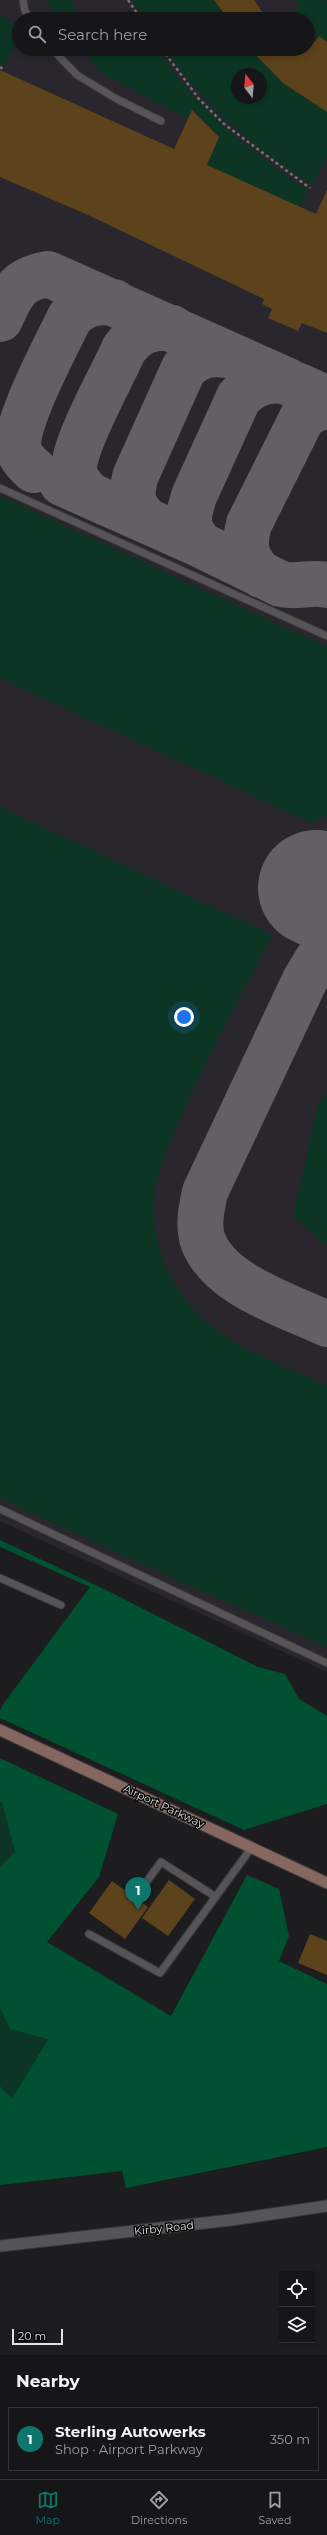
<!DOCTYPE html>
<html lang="en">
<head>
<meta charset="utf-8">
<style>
	:root { --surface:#161517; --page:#1f1e20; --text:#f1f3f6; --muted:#9e9fa1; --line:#353436; --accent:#0f766e }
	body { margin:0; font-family:Montserrat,sans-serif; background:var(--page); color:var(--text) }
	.controls { position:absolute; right:12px; bottom:12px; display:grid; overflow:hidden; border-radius:0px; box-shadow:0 2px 6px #0003 }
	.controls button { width:36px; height:36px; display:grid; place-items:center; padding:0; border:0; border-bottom:1px solid var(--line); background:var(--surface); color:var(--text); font:20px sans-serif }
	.compass { position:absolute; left:231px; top:68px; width:36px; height:36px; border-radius:50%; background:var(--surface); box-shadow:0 2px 6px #0003; rotate:344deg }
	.scale { position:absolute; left:12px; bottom:10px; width:51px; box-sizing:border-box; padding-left:4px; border:2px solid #e2e1e3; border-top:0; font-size:11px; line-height:14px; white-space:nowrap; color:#e2e1e3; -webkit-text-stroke:3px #070708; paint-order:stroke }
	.you { position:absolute; left:184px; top:1017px; width:14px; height:14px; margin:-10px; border:3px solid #fff; border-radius:50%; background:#1a73e8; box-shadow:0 0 0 6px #1a73e833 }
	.badge { display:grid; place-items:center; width:26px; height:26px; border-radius:50%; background:var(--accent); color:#fff; font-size:13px; font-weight:700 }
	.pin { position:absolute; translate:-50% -33px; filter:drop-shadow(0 1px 2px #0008) }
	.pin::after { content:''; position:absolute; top:21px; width:14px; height:12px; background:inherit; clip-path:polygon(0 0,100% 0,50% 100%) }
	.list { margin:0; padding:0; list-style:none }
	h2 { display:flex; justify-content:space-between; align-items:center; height:52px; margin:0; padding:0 16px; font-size:17px }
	h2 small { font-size:13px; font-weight:400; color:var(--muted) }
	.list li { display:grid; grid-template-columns:26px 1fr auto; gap:12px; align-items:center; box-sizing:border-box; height:64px; margin:0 8px 8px; padding:0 8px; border:1px solid var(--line); border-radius:0px }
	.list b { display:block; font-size:15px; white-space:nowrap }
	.list p { margin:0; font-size:13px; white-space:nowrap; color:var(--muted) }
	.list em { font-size:13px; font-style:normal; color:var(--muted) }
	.icon { flex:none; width:22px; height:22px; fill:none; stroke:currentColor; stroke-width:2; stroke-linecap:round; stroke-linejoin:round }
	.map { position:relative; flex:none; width:327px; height:2355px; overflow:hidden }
	.search { position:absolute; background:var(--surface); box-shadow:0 2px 6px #0003; left:12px; right:12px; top:12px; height:44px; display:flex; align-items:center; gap:10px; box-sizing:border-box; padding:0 14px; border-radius:22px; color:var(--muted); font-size:15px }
	.sheet { height:124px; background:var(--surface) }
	nav { display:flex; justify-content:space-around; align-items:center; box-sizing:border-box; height:56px; border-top:1px solid var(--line); background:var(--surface); font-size:11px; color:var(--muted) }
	nav a { display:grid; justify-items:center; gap:2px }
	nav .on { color:var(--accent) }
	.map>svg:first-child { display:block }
</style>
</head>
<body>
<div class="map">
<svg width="327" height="2355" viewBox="0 0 327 2355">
	<rect width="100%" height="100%" fill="#1d1c1f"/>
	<path fill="#29262d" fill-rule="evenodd" d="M0 0H327V1672L0 1521ZM19 19H308V49H19ZM237 74H261V98H237Z"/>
	<path fill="#0c3623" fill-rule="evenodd" d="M46 0H70L83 19H59Z
		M132 0H214L228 19H145Z
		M293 0H324L327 2V42L319 36 307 51 306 49H308V19H285L299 7Z
		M0 14C22 27 15 47 5 66L0 64Z
		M80 49H158C197 109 251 151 309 191L300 207 207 165 219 137 193 110 188 119 103 74Z
		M165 49H250L283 83 327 112V157L312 185C252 146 206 109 165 49ZM237 74H261V98H237Z
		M0 496 327 647V816L311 823 0 678Z
		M0 807 272 935C243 991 213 1047 186 1105 172 1138 153 1174 154 1211 155 1252 173 1292 203 1319 237 1350 286 1366 327 1386V1647L115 1552 0 1498Z
		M327 1093V1246L293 1216 318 1105Z
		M0 1802H2L15 1852 0 1867Z
		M0 2008 10 2029 48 2038 12 2100 0 2086Z"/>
	<path fill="#005132" d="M0 1540 106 1590 258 1667 285 1674 299 1699 327 1716V1804L244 1830 0 1718V1710L4 1703 90 1587 0 1547Z
		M0 1758 118 1814 99 1877 47 1942 171 2016 247 1875 279 1889 289 1936 279 1961 327 1984V2147L126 2188 122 2171 0 2185V2086L12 2099 48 2039 10 2029 0 2008V1867L15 1852 2 1802H0Z"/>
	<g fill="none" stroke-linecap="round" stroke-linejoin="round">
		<path stroke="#626064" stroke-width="46" d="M0 319C12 293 17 279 48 274L288 381
			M327 399C294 384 271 367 239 397L194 496 189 514V527L199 544 281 584C297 588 312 581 327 585
			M34 470C28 465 22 459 19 451 11 428 59 341 70 317 84 303 95 302 114 302
			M62 483 199 544
			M91 496C83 489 74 479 74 468 75 441 112 377 124 349 137 332 150 326 172 328
			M146 520C131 504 131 498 135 477L184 368C201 354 208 353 230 355
			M261 575C245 557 243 547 249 524L303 416 317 408 327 407
			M327 952 317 960 305 980 205 1192C202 1207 198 1222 202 1238 216 1284 287 1305 327 1324"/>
		<path stroke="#626064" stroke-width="116" d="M316 888 327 893"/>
	</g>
	<path fill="#5d431b" d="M214 0H254L267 19H228Z
		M319 36 327 42V112L283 83 250 49 307 51Z
		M0 70 174 149 192 110 219 137 207 165 316 214 327 190V333L302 323 298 331 268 318 272 309 262 304 264 299 88 215 0 177Z
		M169 1880 195 1899 168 1936 142 1918Z
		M112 1881 148 1907 125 1939 89 1913Z
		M310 1934 327 1941V1975L298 1963Z"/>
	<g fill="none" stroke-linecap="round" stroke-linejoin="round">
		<defs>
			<path id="service" d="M23 0 25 11 31 19
				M52 49 77 75 115 98 161 121
				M0 488 327 636
				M0 1509 327 1663
				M0 1578 61 1605
				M142 1888 161 1862 216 1897
				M89 1934 160 1973 252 1847"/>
			<path id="minor" d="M0 2246 231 2220 327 2206"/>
			<path id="secondary" d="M0 1730 327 1883"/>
		</defs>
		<use href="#service" stroke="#383739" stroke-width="9"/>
		<use href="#minor" stroke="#383739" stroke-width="13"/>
		<use href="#secondary" stroke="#383739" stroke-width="13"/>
		<path stroke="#747375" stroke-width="2.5" stroke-dasharray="3 3" stroke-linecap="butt" d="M128 0 141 19
			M162 49 199 99 224 124 310 188
			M0 67 3 69"/>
		<use href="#service" stroke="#565457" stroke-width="7"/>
		<use href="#minor" stroke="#565457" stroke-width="11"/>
		<use href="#secondary" stroke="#856760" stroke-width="11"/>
	</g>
	<g text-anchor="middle" stroke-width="3" stroke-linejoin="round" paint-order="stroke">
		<g font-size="11" fill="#e2e1e3" stroke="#070708">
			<text transform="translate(164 1806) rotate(25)" y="4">Airport Parkway</text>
			<text transform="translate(164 2228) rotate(-6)" y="4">Kirby Road</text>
		</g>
	</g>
</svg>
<div class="controls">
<button><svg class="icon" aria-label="locate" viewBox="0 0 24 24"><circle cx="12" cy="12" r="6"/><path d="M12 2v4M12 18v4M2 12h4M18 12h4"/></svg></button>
<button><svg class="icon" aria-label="layers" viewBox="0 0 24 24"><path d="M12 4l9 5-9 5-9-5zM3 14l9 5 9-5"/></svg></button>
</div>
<svg class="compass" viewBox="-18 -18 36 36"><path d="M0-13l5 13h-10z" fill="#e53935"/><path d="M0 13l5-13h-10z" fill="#9e9fa1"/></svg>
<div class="scale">20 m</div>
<div class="you"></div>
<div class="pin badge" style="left:138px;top:1910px">1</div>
<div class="search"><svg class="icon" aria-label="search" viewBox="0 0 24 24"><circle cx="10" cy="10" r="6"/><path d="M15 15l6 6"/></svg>Search here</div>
</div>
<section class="sheet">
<h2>Nearby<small></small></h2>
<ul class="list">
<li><span class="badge">1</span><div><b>Sterling Autowerks</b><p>Shop · Airport Parkway</p></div><em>350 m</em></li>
</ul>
</section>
<nav>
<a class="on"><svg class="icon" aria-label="map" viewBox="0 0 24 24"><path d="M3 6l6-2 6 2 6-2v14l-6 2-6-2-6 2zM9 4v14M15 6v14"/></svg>Map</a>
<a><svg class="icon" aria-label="directions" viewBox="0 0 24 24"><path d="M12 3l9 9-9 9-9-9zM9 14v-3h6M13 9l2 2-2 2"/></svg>Directions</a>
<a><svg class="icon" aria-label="saved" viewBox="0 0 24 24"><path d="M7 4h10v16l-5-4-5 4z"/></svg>Saved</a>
</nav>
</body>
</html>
